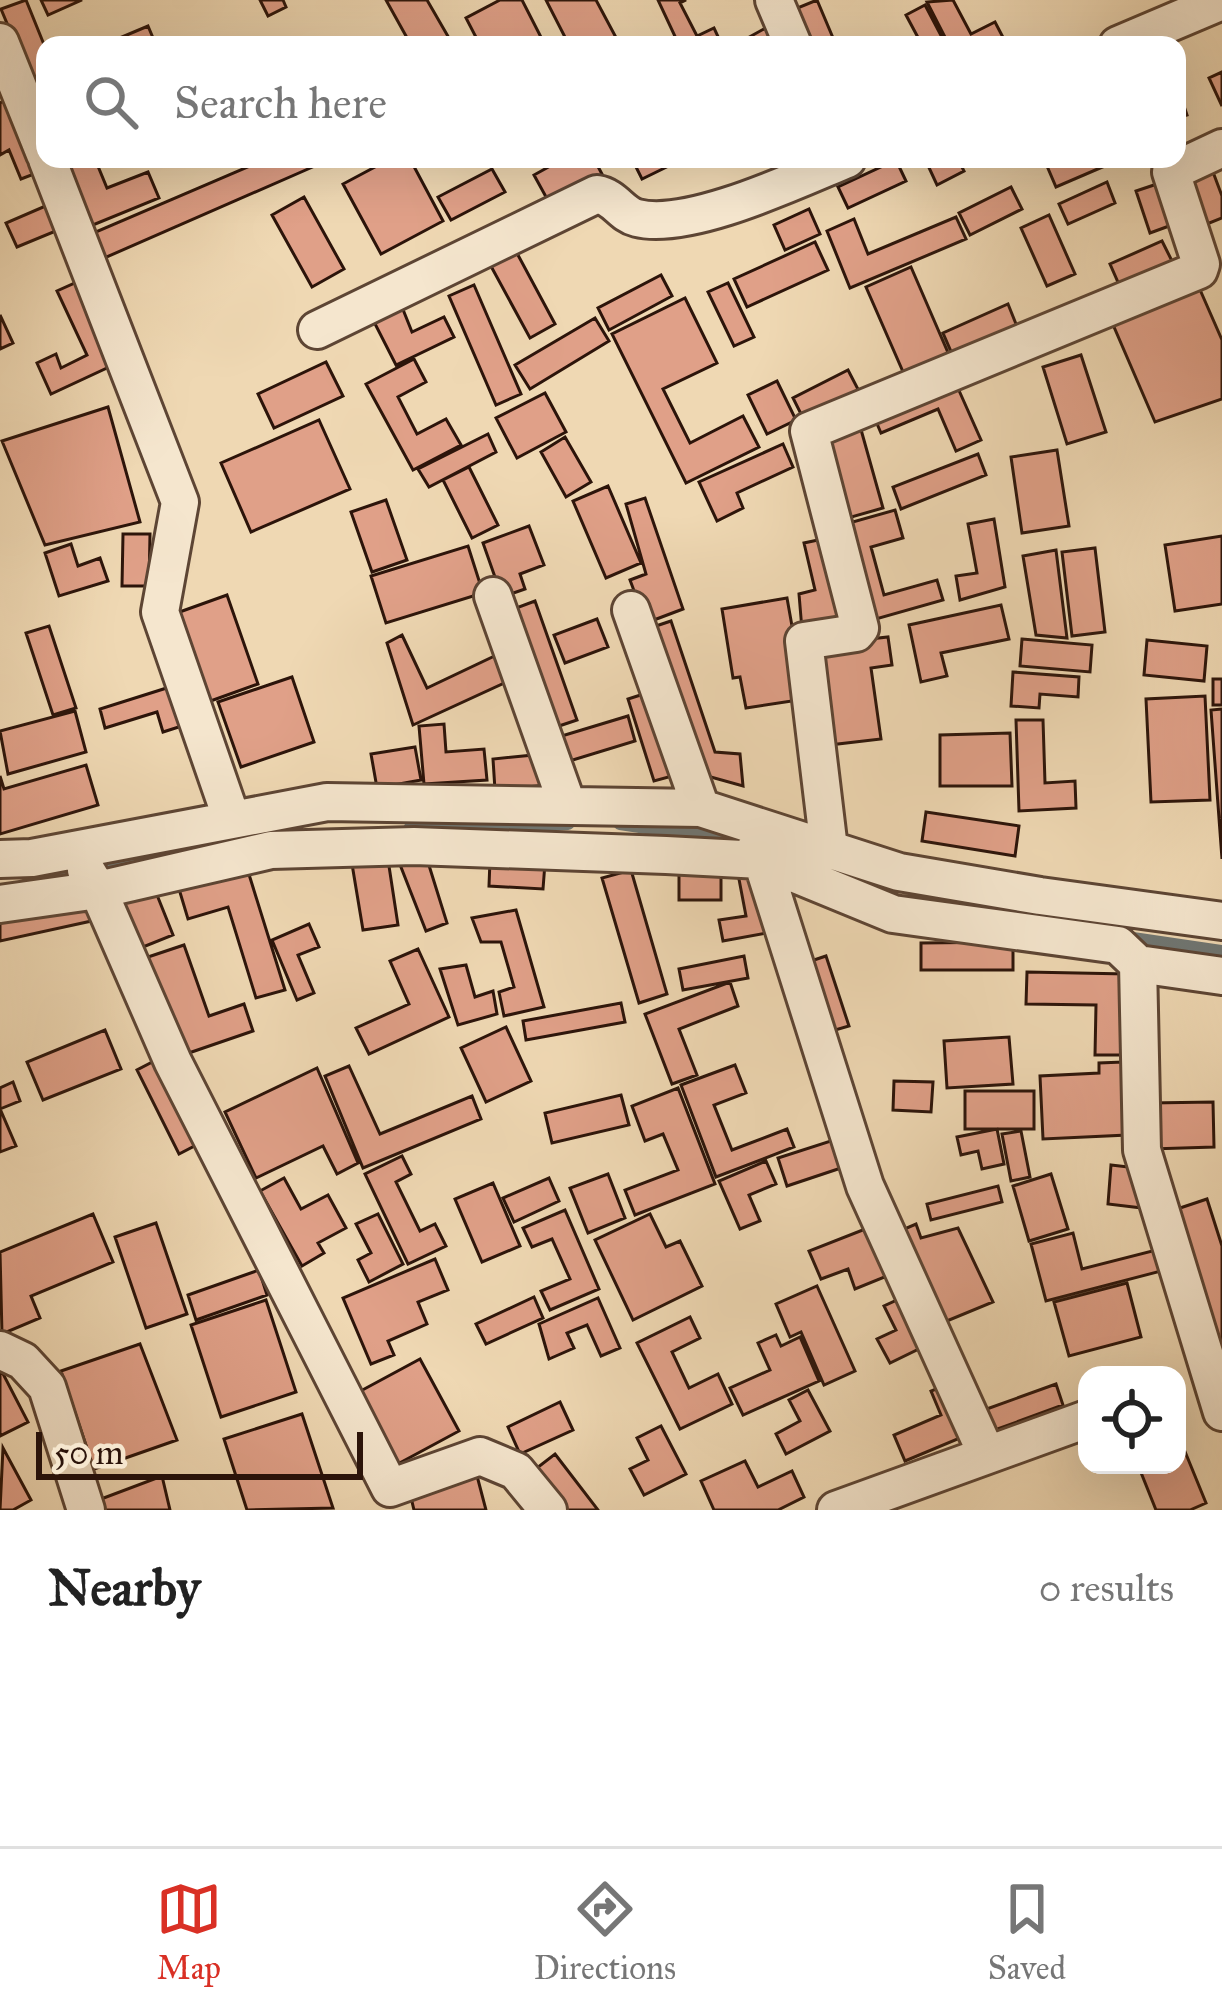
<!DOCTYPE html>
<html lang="en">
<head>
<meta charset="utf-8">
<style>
	:root { --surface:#fff; --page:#f6f6f6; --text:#222; --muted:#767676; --line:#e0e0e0; --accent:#d93025 }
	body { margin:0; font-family:"IM FELL Great Primer",serif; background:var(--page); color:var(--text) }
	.controls { position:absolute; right:36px; bottom:36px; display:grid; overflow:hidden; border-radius:24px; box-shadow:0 12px 48px #0002 }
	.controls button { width:108px; height:108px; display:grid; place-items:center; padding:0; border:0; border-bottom:3px solid var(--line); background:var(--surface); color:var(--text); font:60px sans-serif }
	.scale { position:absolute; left:36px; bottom:30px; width:327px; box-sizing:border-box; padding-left:12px; border:6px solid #2c140a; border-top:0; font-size:33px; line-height:42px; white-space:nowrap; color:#2c140a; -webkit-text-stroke:9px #f5e6ce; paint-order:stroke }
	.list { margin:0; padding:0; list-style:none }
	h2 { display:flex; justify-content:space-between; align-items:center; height:156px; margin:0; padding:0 48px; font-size:51px }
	h2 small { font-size:39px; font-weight:400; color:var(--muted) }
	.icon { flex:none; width:66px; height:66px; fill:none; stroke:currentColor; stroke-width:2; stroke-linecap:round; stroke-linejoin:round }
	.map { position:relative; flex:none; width:1222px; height:1510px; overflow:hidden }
	.search { position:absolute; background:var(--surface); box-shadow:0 12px 48px #0002; left:36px; right:36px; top:36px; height:132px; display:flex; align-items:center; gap:30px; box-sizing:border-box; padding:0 42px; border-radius:24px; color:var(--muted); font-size:45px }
	.sheet { height:336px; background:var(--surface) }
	nav { display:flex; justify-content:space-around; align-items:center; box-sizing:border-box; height:168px; border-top:3px solid var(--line); background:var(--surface); font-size:33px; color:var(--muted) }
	nav a { display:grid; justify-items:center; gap:6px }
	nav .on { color:var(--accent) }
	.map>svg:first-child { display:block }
</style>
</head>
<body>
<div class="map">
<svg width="1222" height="1510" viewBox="0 0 1222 1510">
	<rect width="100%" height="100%" fill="#efd8b3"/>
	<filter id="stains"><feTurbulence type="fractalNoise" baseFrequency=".00167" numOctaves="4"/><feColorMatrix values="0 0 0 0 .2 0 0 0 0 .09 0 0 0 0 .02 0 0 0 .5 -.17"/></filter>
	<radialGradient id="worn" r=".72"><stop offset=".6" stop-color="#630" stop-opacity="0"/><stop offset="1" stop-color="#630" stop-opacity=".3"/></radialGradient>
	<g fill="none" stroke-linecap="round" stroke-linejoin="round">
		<path stroke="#707672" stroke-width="14" d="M620 823 752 843
			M410 829 568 823
			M43 880 145 861
			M1126 938 1222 952"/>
	</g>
	<path fill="#e0a088" stroke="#2c140a" stroke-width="3" d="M26 0 45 47V105L42 107 1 9Z
		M41 0H82L48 15Z
		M260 0H283L286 7 268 16Z
		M386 0H427L453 45H411Z
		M500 0H522L545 45H480L466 18Z
		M546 0H596L620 45H569Z
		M658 0H686L680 3 697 36 714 28 721 43 679 45Z
		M817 0 836 45H805L790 11Z
		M953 0 971 34 995 22 1007 45H949L927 2Z
		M925 5 946 45H922L906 15Z
		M771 25 783 45H735Z
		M148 26 156 45H103Z
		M1222 72V106L1209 78Z
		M1177 85 1187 115 1177 118Z
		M14 96 42 171 21 179 9 150 0 155V103Z
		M60 159H95L107 188 148 172 159 198 88 227Z
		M266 159 324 162 102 259 91 234Z
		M390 159H410L443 221 381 254 343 184Z
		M563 159H594L603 176 551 206 534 175Z
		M632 159H683L642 179Z
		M925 159H958L964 171 937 185Z
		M1044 159H1121L1056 187Z
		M896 160 906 181 848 208 838 187Z
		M1210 164 1222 196V218L1202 226 1182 175Z
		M492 169 505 192 451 220 438 197Z
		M1166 181 1180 222 1150 233 1136 191Z
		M1107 182 1115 203 1068 224 1059 204Z
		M1011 187 1022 209 970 235 959 213Z
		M304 197 344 269 312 287 272 215Z
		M57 201 68 226 17 247 6 223Z
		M809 209 820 234 785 250 774 225Z
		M1049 215 1075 274 1047 286 1021 228Z
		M956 217 966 239 850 288 827 231 854 219 868 254Z
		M1162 241 1174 265 1121 289 1110 264Z
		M511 242 555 324 530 338 486 257Z
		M815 242 828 270 747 307 734 279Z
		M911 267 949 355 904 374 866 287Z
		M661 275 672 296 609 330 598 308Z
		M1194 276 1222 340V399L1155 422 1108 313Z
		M86 278 124 360 51 394 37 363 56 354 61 368 87 355 57 291Z
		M728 283 754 337 734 346 708 292Z
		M474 285 521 394 496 405 449 296Z
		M685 298 717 363 663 389 690 443 743 416 759 447 686 483 612 334Z
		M400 302 412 332 444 317 454 337 396 365 371 316Z
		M1008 304 1018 329 953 356 943 333Z
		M0 315 13 343 0 349Z
		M595 318 609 341 530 389 515 365Z
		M1081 355 1106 432 1067 444 1043 367Z
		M414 359 426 382 398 397 417 434 446 419 461 445 413 470 366 384Z
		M326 362 343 396 274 428 258 394Z
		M848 370 861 395 805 422 793 398Z
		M953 377 981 440 956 451 938 409 881 433 872 412Z
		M777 381 796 420 767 434 748 395Z
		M545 393 566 432 517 458 496 418Z
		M108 407 140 522 45 545 2 441Z
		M319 420 350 489 251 532 221 463Z
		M860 426 883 508 841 520 818 437Z
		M488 434 496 452 429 487 418 469Z
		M565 437 591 482 566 497 541 452Z
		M783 444 793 467 737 493 743 508 717 521 699 482Z
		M1057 450 1069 526 1022 533 1011 457Z
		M978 454 986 475 901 509 893 487Z
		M469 467 498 525 472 538 443 480Z
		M608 486 641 563 606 578 573 501Z
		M645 498 683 609 646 623 630 580 646 574 626 504Z
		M386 500 407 560 372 572 351 512Z
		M895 510 903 538 871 547 884 595 937 580 943 600 869 621 842 525Z
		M994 519 1005 587 960 600 956 576 977 573 968 524Z
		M529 526 544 565 520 574 525 589 502 597 483 543Z
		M123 534H150L149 586H122Z
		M1222 536V604L1175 611 1165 545Z
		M832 537 850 619 802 630 799 594 815 590 804 543Z
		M71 544 78 566 100 558 108 581 59 596 45 553Z
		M468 546 483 593 386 623 371 576Z
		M1095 548 1105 632 1072 636 1062 552Z
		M1056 550 1067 638 1036 635 1023 556Z
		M227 595 258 684 205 703 174 614Z
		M787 598 805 699 746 708 740 677 733 678 722 609Z
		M535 601 577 720 550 729 508 611Z
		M1001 605 1009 639 941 653 947 676 921 682 909 625Z
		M597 619 608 647 565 663 554 635Z
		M671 621 715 752 740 754 743 786 700 774 647 629Z
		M49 626 76 708 53 715 26 633Z
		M402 635 427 688 503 652 515 678 413 725 387 643Z
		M888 637 892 665 871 668 881 739 829 745 816 645Z
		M1022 639 1092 645 1090 672 1020 666Z
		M1147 640 1207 646 1204 681 1144 675Z
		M1013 672 1079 677 1078 697 1040 694 1039 708 1011 706Z
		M292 677 314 742 241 767 218 702Z
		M1213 679H1222V705H1213Z
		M173 686 185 725 163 732 157 712 105 728 100 709Z
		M650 692 676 775 654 781 628 699Z
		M1205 696 1210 800 1151 802 1146 699Z
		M1222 709V859L1211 710Z
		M75 711 86 752 8 774 0 731Z
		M628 716 635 741 563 763 555 738Z
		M1016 720H1043L1045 783 1075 781 1076 808 1019 811Z
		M444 724 446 752 484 749 487 780 424 784 419 726Z
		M1010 733 1012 786H940V735Z
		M415 747 421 780 377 788 371 754Z
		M544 754 548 785 495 790 493 759Z
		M86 765 98 805 0 834V776L4 789Z
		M926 812 1019 826 1015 856 922 841Z
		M387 853 398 925 363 930 351 858Z
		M427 859 447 923 426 931 399 862Z
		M490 860 545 863 543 889 489 886Z
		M247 868 285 990 256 998 228 907 188 919 179 889Z
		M679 868H721V900H679Z
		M631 870 667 994 639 1003 602 878Z
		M760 870 772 932 723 941 719 920 746 916 738 874Z
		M155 890 173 935 138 949 120 904Z
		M90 892 96 920 0 941V912Z
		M516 910 544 1007 504 1016 499 992 514 987 501 942H481L472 918Z
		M309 924 319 947 298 955 314 993 297 1000 272 940Z
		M1013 942V970H921V943Z
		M184 945 209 1016 244 1004 253 1031 180 1056 145 958Z
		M418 949 449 1017 369 1054 356 1028 409 1004 390 961Z
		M744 956 748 978 683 990 679 969Z
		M826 956 849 1026 825 1033 802 964Z
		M466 965 475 997 493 991 497 1014 458 1025 440 969Z
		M1027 972 1127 974 1126 1055H1095L1096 1005 1026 1004Z
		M730 982 738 1006 679 1029 697 1075 672 1084 645 1014Z
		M621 1003 625 1022 526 1040 523 1021Z
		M506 1027 531 1081 486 1102 461 1048Z
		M105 1030 121 1069 43 1100 27 1062Z
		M1009 1037 1013 1084 947 1088 944 1041Z
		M160 1058 202 1142 179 1154 137 1070Z
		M1123 1062 1127 1135 1043 1139 1040 1076 1099 1073V1063Z
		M735 1065 746 1093 714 1105 732 1150 787 1129 794 1147 716 1177 681 1085Z
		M349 1066 380 1134 472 1096 481 1119 363 1168 325 1076Z
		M317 1068 358 1163 337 1174 323 1146 256 1178 225 1112Z
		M894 1081 933 1082 931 1112 893 1110Z
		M13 1082 20 1101 0 1109V1088Z
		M678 1088 715 1184 635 1215 625 1190 678 1170 663 1134 645 1141 632 1106Z
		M965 1091H1034V1129H965Z
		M621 1095 629 1125 552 1143 545 1113Z
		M1213 1102 1214 1147 1151 1149 1150 1103Z
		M1 1111 16 1146 0 1152V1112Z
		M997 1129 1004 1164 982 1169 978 1151 961 1155 957 1137Z
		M1021 1131 1030 1177 1011 1181 1002 1134Z
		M843 1137 853 1164 787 1186 778 1158Z
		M402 1156 411 1174 396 1182 420 1231 435 1224 446 1246 408 1264 365 1174Z
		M766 1161 776 1184 749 1195 760 1221 740 1229 719 1181Z
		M1111 1165 1146 1169 1142 1208 1108 1204Z
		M608 1174 625 1218 588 1233 570 1188Z
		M1051 1174 1068 1229 1029 1241 1013 1186Z
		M284 1178 301 1209 328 1195 346 1228 318 1243 324 1253 302 1266 260 1191Z
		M549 1178 559 1201 514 1222 503 1198Z
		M493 1183 520 1246 482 1262 455 1199Z
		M998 1186 1002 1202 931 1220 927 1204Z
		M1207 1199 1222 1246V1347L1216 1349 1171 1211Z
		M565 1210 599 1289 550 1310 541 1291 570 1279 552 1239 532 1247 523 1228Z
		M93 1214 113 1262 31 1296 40 1318 2 1334 0 1252Z
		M378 1214 403 1264 369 1282 358 1260 371 1253 356 1224Z
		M650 1214 666 1247 680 1241 702 1286 633 1320 595 1240Z
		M156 1223 187 1314 146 1328 115 1237Z
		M878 1224 897 1272 855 1289 848 1269 821 1279 809 1251Z
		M916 1224 921 1238 958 1228 993 1302 942 1323 902 1230Z
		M1073 1233 1082 1269 1160 1249 1165 1270 1046 1301 1031 1244Z
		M435 1259 448 1290 418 1302 427 1324 388 1341 394 1355 371 1364 343 1298Z
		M259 1270 267 1295 196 1320 188 1295Z
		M1127 1283 1141 1337 1069 1356 1054 1302Z
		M817 1286 855 1371 824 1385 801 1332 790 1337 776 1304Z
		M910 1294 933 1342 890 1363 877 1339 896 1330 884 1306Z
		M534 1297 543 1318 486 1344 476 1324Z
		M598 1298 620 1348 601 1356 587 1325 567 1333 574 1348 549 1359 539 1324Z
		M266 1300 296 1392 221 1417 191 1325Z
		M690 1317 700 1338 672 1352 689 1388 718 1374 732 1404 680 1429 637 1343Z
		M776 1335 781 1346 800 1337 819 1381 743 1415 730 1388 770 1370 758 1343Z
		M140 1344 177 1440 94 1469 61 1371Z
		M420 1359 459 1431 394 1466 355 1394Z
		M0 1368 28 1422 0 1436Z
		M951 1383 972 1433 905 1461 894 1435 941 1415 931 1391Z
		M1056 1384 1063 1405 992 1431 984 1410Z
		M808 1390 830 1431 786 1454 776 1434 800 1421 789 1400Z
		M560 1402 573 1430 520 1454 508 1427Z
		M302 1414 333 1508 247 1510 224 1439Z
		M661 1426 686 1474 644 1495 630 1469 648 1460 637 1438Z
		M1177 1432 1206 1503 1190 1510H1156L1138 1465H1177Z
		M3 1448 31 1500 13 1510H0Z
		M555 1454 598 1510H563L533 1471Z
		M745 1461 758 1487 792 1471 804 1497 778 1510H714L701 1481Z
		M476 1472 486 1510H414L409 1489Z
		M162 1476 170 1510H103L101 1499Z"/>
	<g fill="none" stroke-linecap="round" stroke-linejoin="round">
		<defs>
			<path id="street" d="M774 0 793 45
				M0 42 45 154
				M1118 45 1222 1
				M47 159 180 502 160 612 232 820
				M317 330 597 194C615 197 621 214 637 218 689 231 796 180 847 159
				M493 596 567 804
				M631 610 701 808
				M757 845 865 1186 987 1455
				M829 849 804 641 856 633 860 628 809 431 1199 270 1201 264 1171 172 1222 148
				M0 859 32 858 327 802 701 808 899 872 1040 896 1222 921
				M86 870 98 890 173 1062 390 1488 480 1456 516 1471 548 1510
				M0 904 98 890 271 850 414 846 666 855 761 860 893 914 1118 945 1138 964 1222 976
				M1138 964 1142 1150 1222 1412
				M0 1350 23 1361 47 1387 86 1510
				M836 1510 1087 1419"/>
		</defs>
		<use href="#street" stroke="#5d4534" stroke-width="42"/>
		<use href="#street" stroke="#f5e6ce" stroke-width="36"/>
	</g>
	<rect width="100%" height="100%" filter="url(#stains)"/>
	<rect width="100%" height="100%" fill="url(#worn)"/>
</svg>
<div class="controls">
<button><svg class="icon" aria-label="locate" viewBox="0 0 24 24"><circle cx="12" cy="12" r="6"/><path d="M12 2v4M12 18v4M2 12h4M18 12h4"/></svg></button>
</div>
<div class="scale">50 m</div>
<div class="search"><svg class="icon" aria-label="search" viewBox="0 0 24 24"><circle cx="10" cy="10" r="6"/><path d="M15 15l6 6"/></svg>Search here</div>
</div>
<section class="sheet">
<h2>Nearby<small>0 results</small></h2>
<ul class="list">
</ul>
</section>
<nav>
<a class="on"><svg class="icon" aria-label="map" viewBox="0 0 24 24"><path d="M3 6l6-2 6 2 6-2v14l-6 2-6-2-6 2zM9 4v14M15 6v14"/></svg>Map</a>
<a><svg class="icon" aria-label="directions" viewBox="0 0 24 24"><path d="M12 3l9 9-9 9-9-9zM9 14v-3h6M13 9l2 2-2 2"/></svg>Directions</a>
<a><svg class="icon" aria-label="saved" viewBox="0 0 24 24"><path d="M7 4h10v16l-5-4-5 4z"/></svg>Saved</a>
</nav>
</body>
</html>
